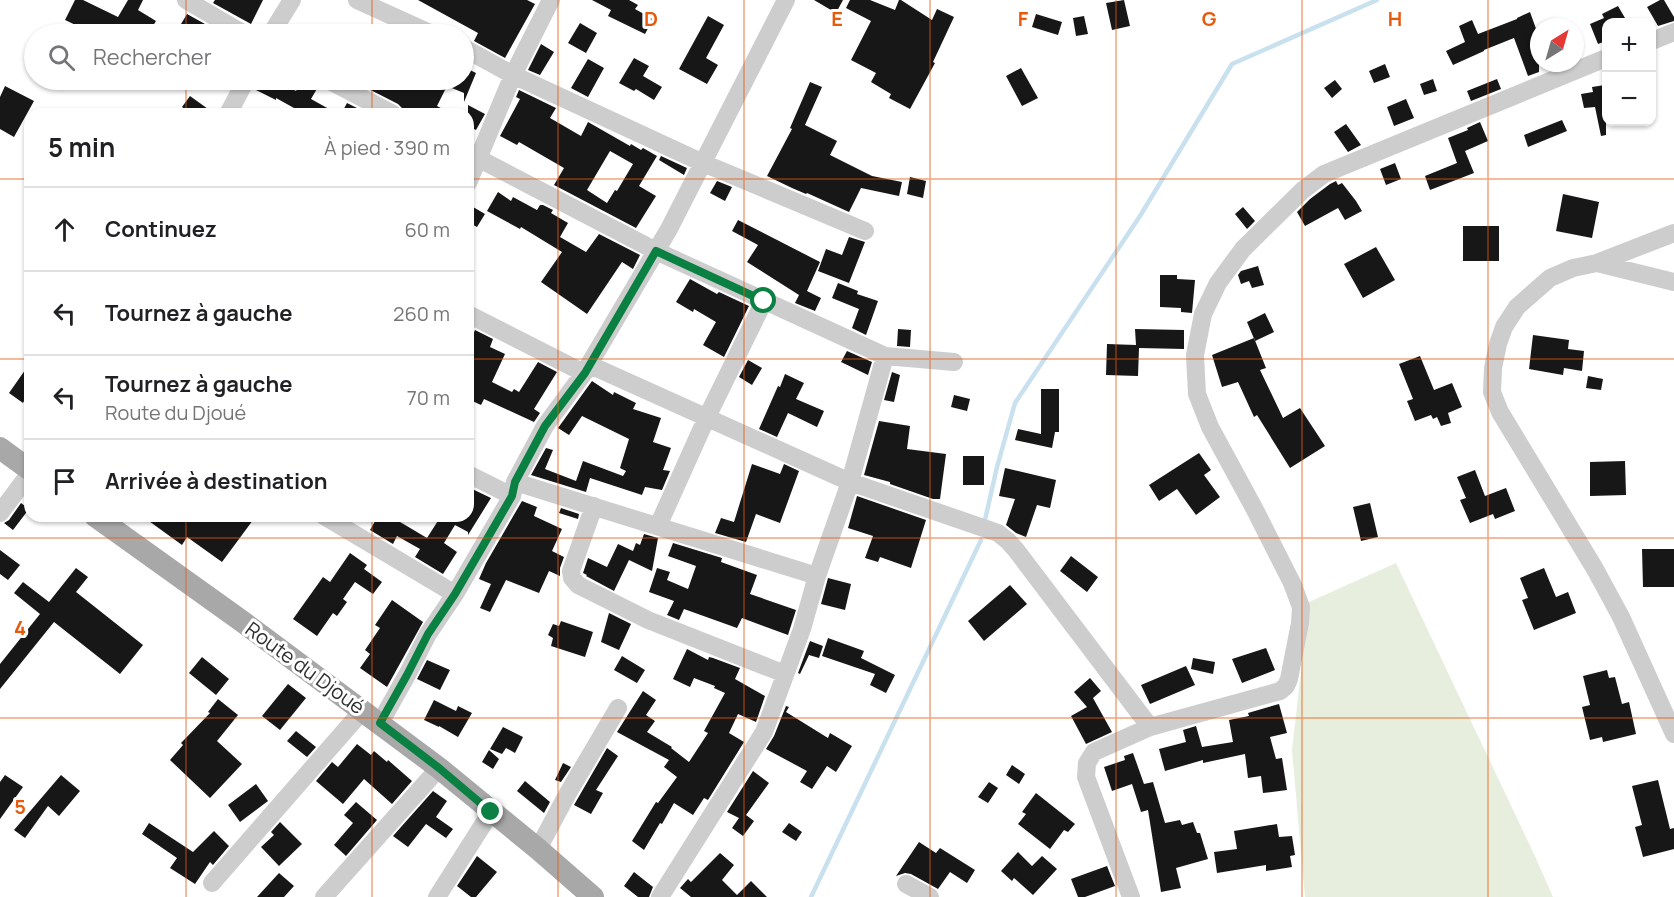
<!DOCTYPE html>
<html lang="fr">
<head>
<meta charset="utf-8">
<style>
	:root { --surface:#fff; --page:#f6f6f6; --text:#202124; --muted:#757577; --line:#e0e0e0 }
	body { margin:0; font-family:Manrope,sans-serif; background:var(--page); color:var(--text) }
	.controls { position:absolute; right:18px; top:18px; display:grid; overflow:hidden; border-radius:12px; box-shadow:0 2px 4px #0004 }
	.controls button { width:54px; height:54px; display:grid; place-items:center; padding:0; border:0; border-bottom:2px solid var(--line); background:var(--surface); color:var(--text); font:30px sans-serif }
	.compass { position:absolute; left:1530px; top:18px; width:54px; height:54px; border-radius:50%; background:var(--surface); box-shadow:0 2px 4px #0004; rotate:37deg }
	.stop { position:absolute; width:18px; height:18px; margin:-14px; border:4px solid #0b8043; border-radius:50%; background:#fff }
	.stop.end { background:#0b8043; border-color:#fff; box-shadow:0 2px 6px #0008 }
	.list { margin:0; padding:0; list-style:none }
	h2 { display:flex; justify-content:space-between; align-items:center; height:78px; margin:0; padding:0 24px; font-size:26px }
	h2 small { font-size:20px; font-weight:400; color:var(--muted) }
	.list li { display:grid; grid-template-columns:39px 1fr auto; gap:18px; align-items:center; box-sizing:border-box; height:84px; padding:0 24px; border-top:2px solid var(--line) }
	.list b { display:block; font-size:22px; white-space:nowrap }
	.list p { margin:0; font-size:20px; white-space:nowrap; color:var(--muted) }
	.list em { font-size:20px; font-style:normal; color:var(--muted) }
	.icon { flex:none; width:33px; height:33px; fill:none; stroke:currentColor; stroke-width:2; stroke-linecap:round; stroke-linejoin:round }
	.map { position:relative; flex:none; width:1674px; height:897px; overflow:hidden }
	.search { position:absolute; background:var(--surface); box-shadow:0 2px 4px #0004; left:24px; top:24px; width:450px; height:66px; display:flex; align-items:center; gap:15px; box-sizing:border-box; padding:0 21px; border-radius:33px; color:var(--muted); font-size:22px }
	.panel { position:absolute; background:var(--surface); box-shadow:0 2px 4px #0004; left:24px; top:108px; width:450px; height:414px; border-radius:18px }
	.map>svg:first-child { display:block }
</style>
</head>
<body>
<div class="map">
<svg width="1674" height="897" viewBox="0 0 1674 897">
	<rect width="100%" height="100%" fill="#fff"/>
	<path fill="#e7eede" d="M1396 563 1534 854 1553 897H1305L1292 750 1309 602Z"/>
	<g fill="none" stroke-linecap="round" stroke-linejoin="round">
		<path stroke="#c9e1ee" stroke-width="4.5" d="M985 520 997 467 1015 403 1140 216 1232 64 1377 0
			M811 897 981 540"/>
	</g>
	<path fill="#171717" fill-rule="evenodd" d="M75 0H83L118 17 128 0H143L138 10 156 21 148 34H129L118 28 114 34H95L65 20Z
		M215 0H263L251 24 213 3Z
		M418 0H527L535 4 505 58 474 41 478 33Z
		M592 0H629L638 5 635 9 653 19 645 34 608 16 611 10Z
		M814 0H843L836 13Z
		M850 0H870L895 10 899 0H901L932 20 937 9 954 17 933 62 935 63 910 109 889 98 891 94 871 82 876 73 851 60 871 21 846 8Z
		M1124 0 1130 26 1112 30 1106 3Z
		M1660 0H1664L1674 17V21L1658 26 1647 7Z
		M1618 6 1625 18 1618 22H1606V41L1598 44 1590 24 1604 18 1602 14Z
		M1530 12 1539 37V72L1528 76 1514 38 1484 50V51L1453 65 1446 51 1465 42 1459 26 1472 20 1478 34 1517 19V18Z
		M187 14 223 34H175Z
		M1036 14 1062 22 1058 35 1032 27Z
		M708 16 724 25 706 58 718 65 707 84 679 69Z
		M1084 16 1088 34 1076 36 1073 18Z
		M580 23 597 33 586 53 568 43Z
		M541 44 554 52 540 75 528 70Z
		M634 58 649 66 643 76 662 87 654 100 636 89 634 91 619 83Z
		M588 59 604 68 588 97 571 88Z
		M1385 64 1390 77 1374 83 1369 71Z
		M464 67 476 73 464 102V93L447 86 437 106 452 114H404L403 109 398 104 357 83 359 80H464Z
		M1021 68 1038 98 1022 106 1006 76Z
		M1433 79 1437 91 1424 95 1420 84Z
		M1497 79 1501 89 1471 101 1467 91Z
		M257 80H274L296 91 302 80H305L318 87 311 99 338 114H313L305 110 303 113 276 98V100L254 89Z
		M1335 80 1342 89 1332 98 1324 88Z
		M810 82 822 87 805 125 837 141 830 155 872 176 902 182 899 196 861 188 849 212 807 193 806 194 792 188 767 176 792 129 790 128Z
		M1605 85 1606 96V135L1601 136 1595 107 1584 108 1581 94 1593 92 1592 87Z
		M5 86 34 101 14 137 0 129V97Z
		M519 90 556 108 550 118 581 136 588 122 630 146 631 144 641 150 643 148 657 156 639 186 656 196 636 228 554 185 564 168 519 142 517 145 500 136 520 99 516 97ZM610 151 633 164 617 191 615 190 607 203 587 190Z
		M190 96 215 114H192L182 107Z
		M1406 99 1414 118 1394 126 1387 107Z
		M347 103 369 114H341Z
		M468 105 485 114 476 130 468 126Z
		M1562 120 1567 131 1528 147 1524 135Z
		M1480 122 1488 141 1465 151 1474 173 1430 190 1425 176 1457 163 1448 138 1468 130 1467 128Z
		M1346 124 1361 145 1348 152 1334 132Z
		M661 156 687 168 684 175 659 160Z
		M1395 163 1401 179 1386 185 1380 169Z
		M910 177 926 181 923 198 907 194Z
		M717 181 732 187 725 201 710 193Z
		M1336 181 1338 185 1342 183 1356 201 1362 211 1345 220 1338 208 1305 226 1297 212 1310 199 1330 184Z
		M498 192 511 201 513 197 537 210 540 205H543L553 210 551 213 568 223 560 237 586 252 599 234 640 255 633 269 622 262 587 314 541 282 562 252 521 227 520 229 487 211Z
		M1563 194 1599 202 1592 238 1556 231Z
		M468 204 485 214 477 227 468 222Z
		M1243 207 1255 221 1247 229 1235 214Z
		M738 220 820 262 807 291 821 298 815 311 795 303 799 295 747 262 758 245 732 231Z
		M1463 226H1499V261H1463Z
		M849 237 865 242 849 283 818 271 826 249 842 255Z
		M1376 247 1395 280 1363 298 1344 264Z
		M1258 266 1264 285 1252 288 1249 281 1241 284 1238 275 1241 271Z
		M1160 275H1177V279L1195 280 1192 313 1181 312V308L1160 307Z
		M690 279 717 294 719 292 749 306 724 357 703 345 716 322 694 309 693 312 676 302Z
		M838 283 858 291 857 294 878 301 866 335 852 328 859 309 832 298Z
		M1265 313 1274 332 1255 341 1247 322Z
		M898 329 911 330 910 347 897 346Z
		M1135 329 1184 330V349L1139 348 1138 376 1106 375 1107 344 1136 345Z
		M475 330 493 339 490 347 505 354 492 382 512 392 514 389 519 392 538 362 557 372 534 409 540 413 534 422 484 399 481 405 468 399V347Z
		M1533 335 1569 340 1568 349 1584 351 1582 371 1564 368 1563 375 1529 369Z
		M1254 338 1266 368 1260 370 1283 418 1300 408 1325 446 1290 468 1257 415 1254 417 1238 382 1222 387 1212 355Z
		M847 351 872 362 868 375 841 362Z
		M1420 356 1434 390 1452 383 1462 407 1448 413 1451 423 1441 426 1437 417 1433 419 1431 415 1415 421 1407 401 1413 399 1399 364Z
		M748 360 762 368 752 385 739 377Z
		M30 363V405L24 401 23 403 9 393Z
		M892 372 900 375 894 402 884 400Z
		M785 374 804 383 796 399 824 411 817 427 788 413 777 437 759 429 778 386 780 387Z
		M1588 376 1603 379 1601 390 1586 388Z
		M592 381 613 395 614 392 636 403 633 409 661 418 653 442 671 448 663 470 670 471 662 490 645 487 642 495 590 478 586 492 531 475 546 448 553 450 545 469 576 481 583 461 623 476 626 471 620 468 629 439 582 416 569 435 558 428Z
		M1041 389H1059V432H1055L1052 448 1015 440 1018 429 1041 434Z
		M954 395 970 399 967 411 951 407Z
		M879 421 910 426 907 449 946 454 940 499H933L890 484V482L864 475Z
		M1199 453 1211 470 1204 475 1220 497 1196 515 1177 489 1159 501 1149 485Z
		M963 456H984V485H963Z
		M1625 461 1626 495 1590 496V462Z
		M752 464 780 474 784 464 799 471 780 523 756 514 746 542 715 533 721 518 734 522Z
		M1005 468 1056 480 1050 508 1037 505 1026 537 1016 533 1006 525 1015 499 999 496Z
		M1475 470 1485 496 1506 488 1515 511 1495 519 1493 514 1470 523 1460 500 1466 498 1457 477Z
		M468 487 491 498 468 535V532L455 525 444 543 457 552 443 574 415 557 420 549 397 536 393 544 370 530 378 516H390L427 538 441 516H468Z
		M857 496 926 520 911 568 880 557 878 562 865 558 873 536 848 528Z
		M522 501 537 507 534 516 562 529 552 551 564 557 560 568V576L549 571 539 593 506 580 490 612 480 608 491 584 479 579 486 563Z
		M21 503 29 509 13 530 4 523 9 520Z
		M1370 503 1378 537 1361 541 1353 507Z
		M561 508 579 514 578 519 559 513Z
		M142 516H256L222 562 187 537 182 545Z
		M644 534 658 538 652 571 629 560 614 591 586 576 587 575 583 573 588 558 607 567 618 544 633 551 636 543 640 545Z
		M673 543 722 558 721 562 757 575 750 594 796 610 788 635 742 618 737 628 684 609 679 620 667 615 674 601 649 592 657 568 670 572 667 580 688 589 696 566 668 556Z
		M1642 549H1674V587H1643Z
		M0 550 20 565 8 580 0 574Z
		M350 553 367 565 364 569 382 582 373 594 355 582 343 599 347 602 337 616 333 613 317 636 293 619 323 577 330 582Z
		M1071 556 1098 577 1087 592 1060 571Z
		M76 568 88 577 76 592 143 645 120 674 54 622 0 689V664L40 614 14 593 23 582 49 602Z
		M1544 568 1556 597 1568 592 1576 613 1534 630 1522 600 1528 598 1520 578Z
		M828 578 851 584 845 610 821 604Z
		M1010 585 1027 604 984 641 968 621Z
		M392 600 423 622 387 687 360 668 370 654 365 650 380 628 375 625Z
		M609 613 631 624 619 650 601 642Z
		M561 621 593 632 585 657 551 646 553 638 548 635 553 624 559 626Z
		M828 638 864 651 861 658 895 675 886 693 870 685 875 674 822 656Z
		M810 641 823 646 819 658 809 655 800 674 798 673Z
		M1266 648 1275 670 1242 683 1232 659Z
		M687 649 708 660 709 657 713 658 740 668 735 679 765 696 756 722 738 714 729 733 744 742 708 800 704 798 693 815 674 803 662 824 660 823 644 850 632 841 656 802 658 803 677 777 664 767 669 760 617 732 643 691 656 700 646 715 655 721 647 732 672 747 671 748 689 762 708 733 704 731 725 693 714 688 715 686 694 678 690 687 673 679Z
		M622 656 645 670 637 683 614 670Z
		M202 657 229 679 216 695 189 673Z
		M1193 658 1215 662 1213 674 1191 669Z
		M427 660 450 670 440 690 417 679Z
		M1186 666 1195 685 1150 704 1141 685Z
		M1607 670 1609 678 1615 677 1622 704 1629 702 1636 734 1603 742 1602 737 1590 740 1582 707 1590 705 1583 676Z
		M1090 678 1101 691 1093 698 1112 732 1086 744 1071 716 1087 707 1074 692Z
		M288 684 306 698 280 730 262 716Z
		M218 699 238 715 217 741 242 764 210 798 170 760 183 745 181 743 210 713 208 712Z
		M434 700 456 711 458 706 472 713 458 737 439 726V727L424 720Z
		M1279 704 1287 733 1270 737 1276 759 1282 758 1287 790 1263 793 1261 776 1248 778 1245 754 1203 763V760L1165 771 1159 749 1186 742 1183 730 1196 726 1202 747 1233 742 1229 720 1249 716 1248 713Z
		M786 706 789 707 786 712 828 738 830 733 852 746 836 772 827 766 812 789 800 782 807 771 766 749 774 736Z
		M503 727 523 737 515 753 506 748 502 754 490 749Z
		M296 731 316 747 307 757 287 741Z
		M357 744 371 755 374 751 387 762 388 760 412 781 392 804 364 779 343 804 316 781 332 762 338 767Z
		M607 748 618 756 596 790 603 793 591 814 574 805Z
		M489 750 499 759 493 769 482 762Z
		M1133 753 1144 784 1153 782 1165 823 1180 820 1182 825 1193 822 1197 833H1200L1208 859 1176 868 1181 888 1161 892 1148 810 1141 812 1132 784 1112 791 1104 767 1125 760 1124 756Z
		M563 763 571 767 561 782 555 780Z
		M1012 765 1025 774 1019 784 1006 775Z
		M753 771 769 783 746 815 754 821 743 836 732 828 739 818 727 812Z
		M5 775 23 787 0 819V782Z
		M61 775 80 791 59 816 48 806 25 838 14 830Z
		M1658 780 1670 829 1674 828V849L1643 857 1635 827 1642 825 1632 786Z
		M525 781 550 802 544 813 517 791Z
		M989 782 998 788 988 803 978 797Z
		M256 784 268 801 240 822 228 805Z
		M433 791 447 801 436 817 453 829 446 838 426 824 408 847 393 836Z
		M1036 793 1075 824 1068 832 1064 830 1050 849 1018 824 1026 814 1022 812Z
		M356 802 377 820 346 856 334 845 353 823 344 815Z
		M280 822 302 844 279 866 261 847 274 835 271 832Z
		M149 823 193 852 214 831 229 846 213 865 210 862 195 884 170 868 177 858 142 834Z
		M789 823 802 832 796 841 782 832Z
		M1277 824 1279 837 1292 836 1295 855 1290 856 1292 867 1266 871V865L1217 873 1214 852 1237 849 1234 831Z
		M919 842 936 853 940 848 975 870 967 883 950 872 938 889 911 874 905 873 896 876Z
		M1018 852 1032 866 1042 856 1057 869 1033 895 1014 878 1012 881 1001 871Z
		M720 853 734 865 722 880 737 895 751 881 767 897H691L680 888 688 879 691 882Z
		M477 856 497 872 476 897H471L457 886Z
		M1107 866 1115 886 1085 897H1078L1071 879Z
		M634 872 653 887 649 897H638L624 886Z
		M279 873 294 886 284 897H257Z"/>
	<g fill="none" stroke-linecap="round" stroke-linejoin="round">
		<path stroke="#cdcdcd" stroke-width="18" d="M186 0 244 34
			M357 0 432 34
			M271 34 292 0
			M1652 41 1674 32
			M464 48 513 75 551 0
			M328 80 393 114
			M228 114 246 80
			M468 153 656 251 885 356 954 362
			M468 183 513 75 703 163 865 231
			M1674 233 1597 263 1573 268 1550 278 1517 307 1504 327 1498 344 1493 368 1492 392 1500 412 1595 569 1621 617 1674 734
			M1597 263 1674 282
			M468 314 584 373
			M590 365 850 482 998 533 1008 541 1016 550 1150 727
			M468 474 512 496
			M515 482 817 576
			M594 506 571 571 572 578 578 585 648 620 785 674
			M0 513 30 473
			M324 516 455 594
			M658 526 707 417 764 301
			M380 723 407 675 428 634 455 594 512 496 515 482 545 426 584 373 669 229 786 0
			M538 849 568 793 618 708
			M212 883 363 710
			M906 884 930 897
			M324 897 439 768
			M437 897 491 812
			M660 897 764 732 802 629 817 576 850 482 885 356
			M1131 897 1086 777 1087 763 1094 752 1150 727 1280 691 1286 686 1289 679 1300 623 1301 607 1292 583 1254 508 1210 427 1197 394 1195 355 1203 314 1218 283 1243 249 1303 190 1324 174 1606 58"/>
		<path stroke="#a8a8a8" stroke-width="22" d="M0 448 30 470
			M95 516 243 622 439 768 538 849 593 897"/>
	</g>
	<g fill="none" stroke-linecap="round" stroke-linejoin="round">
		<path stroke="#0b8043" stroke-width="8" d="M491 812 439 768 380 723 407 675 428 634 455 594 512 496 515 482 545 426 585 373 656 251 764 301"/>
	</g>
	<path fill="none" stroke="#e8590c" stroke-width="1.5" stroke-opacity="0.55" d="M186 0V34M372 0V34M558 0V897M744 0V897M930 0V897M1116 0V897M1302 0V897M1488 0V897M186 80V114M372 80V114M0 179H30M468 179H1674M0 359H30M468 359H1674M186 516V897M372 516V897M0 538H1674M0 718H1674"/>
	<g text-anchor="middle" stroke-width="6" stroke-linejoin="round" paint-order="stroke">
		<g font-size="20" fill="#303030" stroke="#fff">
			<text transform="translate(305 668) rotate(36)" y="7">Route du Djoué</text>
		</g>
	</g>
	<g font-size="20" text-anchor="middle" font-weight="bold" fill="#e8590c" stroke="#fff" stroke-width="6" stroke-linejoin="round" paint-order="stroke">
		<text x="651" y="26">D</text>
		<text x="837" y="26">E</text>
		<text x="1023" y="26">F</text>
		<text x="1209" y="26">G</text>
		<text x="1395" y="26">H</text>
		<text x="20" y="635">4</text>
		<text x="20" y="814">5</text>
	</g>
</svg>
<div class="controls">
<button>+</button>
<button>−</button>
</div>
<svg class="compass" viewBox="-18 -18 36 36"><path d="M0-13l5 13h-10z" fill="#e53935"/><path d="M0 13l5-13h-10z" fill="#757577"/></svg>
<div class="stop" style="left:764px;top:301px"></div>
<div class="stop end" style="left:491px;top:812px"></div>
<div class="search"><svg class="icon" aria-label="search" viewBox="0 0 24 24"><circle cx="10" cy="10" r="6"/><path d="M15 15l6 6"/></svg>Rechercher</div>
<section class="panel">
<h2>5 min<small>À pied · 390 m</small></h2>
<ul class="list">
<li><svg class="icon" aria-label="ahead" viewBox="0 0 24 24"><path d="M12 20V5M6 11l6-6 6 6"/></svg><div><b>Continuez</b></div><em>60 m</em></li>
<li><svg class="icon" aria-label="left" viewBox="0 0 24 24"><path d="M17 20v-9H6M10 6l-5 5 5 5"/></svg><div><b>Tournez à gauche</b></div><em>260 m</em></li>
<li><svg class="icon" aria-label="left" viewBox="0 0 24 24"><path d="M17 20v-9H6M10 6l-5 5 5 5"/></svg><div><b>Tournez à gauche</b><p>Route du Djoué</p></div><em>70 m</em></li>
<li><svg class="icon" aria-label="arrive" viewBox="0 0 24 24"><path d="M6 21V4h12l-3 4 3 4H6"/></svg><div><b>Arrivée à destination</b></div></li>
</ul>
</section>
</div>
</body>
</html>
